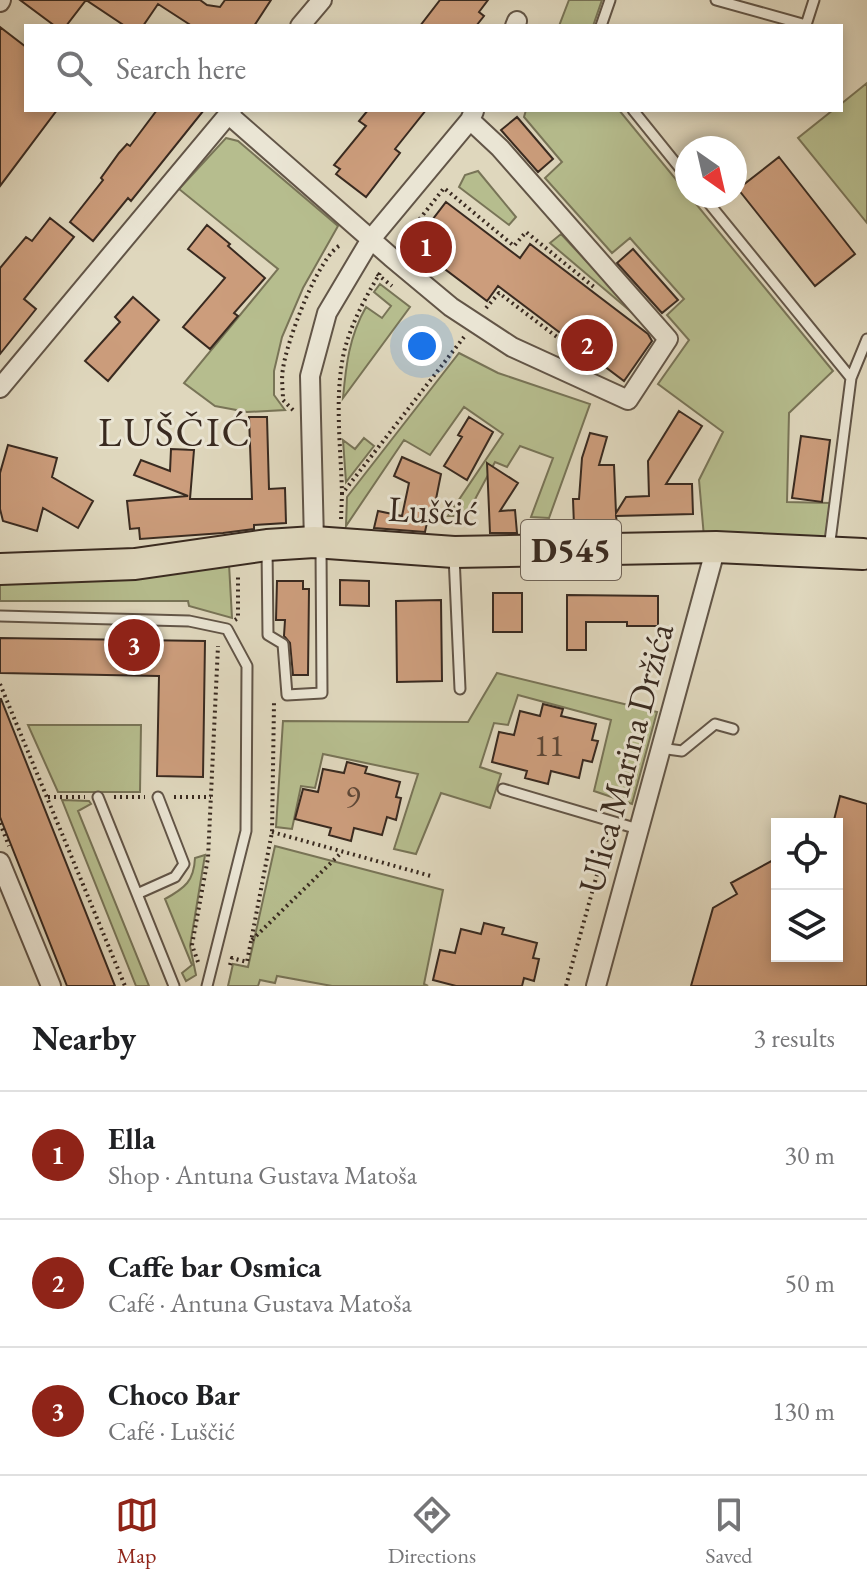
<!DOCTYPE html>
<html lang="en">
<head>
<meta charset="utf-8">
<style>
	:root { --surface:#fff; --page:#f6f6f6; --text:#202124; --muted:#757577; --line:#e0e0e0; --accent:#8f2418 }
	body { margin:0; font-family:"EB Garamond",serif; background:var(--page); color:var(--text) }
	.controls { position:absolute; right:24px; bottom:24px; display:grid; overflow:hidden; border-radius:0px; box-shadow:0 4px 12px #0003 }
	.controls button { width:72px; height:72px; display:grid; place-items:center; padding:0; border:0; border-bottom:2px solid var(--line); background:var(--surface); color:var(--text); font:40px sans-serif }
	.compass { position:absolute; left:675px; top:136px; width:72px; height:72px; border-radius:50%; background:var(--surface); box-shadow:0 4px 12px #0003; rotate:146deg }
	.you { position:absolute; left:422px; top:346px; width:28px; height:28px; margin:-20px; border:6px solid #fff; border-radius:50%; background:#1a73e8; box-shadow:0 0 0 12px #1a73e833 }
	.badge { display:grid; place-items:center; width:52px; height:52px; border-radius:50%; background:var(--accent); color:#fff; font-size:26px; font-weight:700 }
	.pin { position:absolute; translate:-50% -50%; border:4px solid #fff; box-shadow:0 2px 8px #0006 }
	.list { margin:0; padding:0; list-style:none }
	h2 { display:flex; justify-content:space-between; align-items:center; height:104px; margin:0; padding:0 32px; font-size:34px }
	h2 small { font-size:26px; font-weight:400; color:var(--muted) }
	.list li { display:grid; grid-template-columns:52px 1fr auto; gap:24px; align-items:center; box-sizing:border-box; height:128px; padding:0 32px; border-top:2px solid var(--line) }
	.list b { display:block; font-size:30px; white-space:nowrap }
	.list p { margin:0; font-size:26px; white-space:nowrap; color:var(--muted) }
	.list em { font-size:26px; font-style:normal; color:var(--muted) }
	.icon { flex:none; width:44px; height:44px; fill:none; stroke:currentColor; stroke-width:2; stroke-linecap:round; stroke-linejoin:round }
	.map { position:relative; flex:none; width:867px; height:986px; overflow:hidden }
	.search { position:absolute; background:var(--surface); box-shadow:0 4px 12px #0003; left:24px; right:24px; top:24px; height:88px; display:flex; align-items:center; gap:20px; box-sizing:border-box; padding:0 28px; border-radius:0px; color:var(--muted); font-size:30px }
	.sheet { height:488px; background:var(--surface) }
	nav { display:flex; justify-content:space-around; align-items:center; box-sizing:border-box; height:112px; border-top:2px solid var(--line); background:var(--surface); font-size:22px; color:var(--muted) }
	nav a { display:grid; justify-items:center; gap:4px }
	nav .on { color:var(--accent) }
	.map>svg:first-child { display:block }
</style>
</head>
<body>
<div class="map">
<svg width="867" height="986" viewBox="0 0 867 986">
	<rect width="100%" height="100%" fill="#dfd7bd"/>
	<filter id="stains"><feTurbulence type="fractalNoise" baseFrequency=".0025" numOctaves="4"/><feColorMatrix values="0 0 0 0 .2 0 0 0 0 .09 0 0 0 0 .02 0 0 0 .5 -.17"/></filter>
	<radialGradient id="worn" r=".72"><stop offset=".6" stop-color="#630" stop-opacity="0"/><stop offset="1" stop-color="#630" stop-opacity=".3"/></radialGradient>
	<path fill="#b6bd8e" stroke="#787457" stroke-width="2" d="M569 0H602L593 26H559Z
		M867 83V223L798 138 833 110H841V104Z
		M526 110H619L833 371 789 413 787 502 830 503 825 542 704 537 699 480 723 432 658 384 689 340 667 315 684 299 630 238 612 253 545 178 562 162 524 117Z
		M226 138 238 141 338 226 303 288 282 337 274 371V395L285 410 247 412 215 406 184 383 278 269 179 189Z
		M478 171 516 217 509 225 459 187 465 175Z
		M561 234 642 321 550 243Z
		M380 284 410 307 343 398C346 365 349 337 366 307L382 318 391 306 374 292Z
		M459 353 498 373 590 404 549 518 531 517 553 458 520 446 507 467 495 462 466 516H448L503 434 464 407 430 455 404 440 346 526 347 497Z
		M364 438 374 446 346 482 343 440 355 449Z
		M229 564 232 618 189 606 188 601H0V584L91 580Z
		M497 673 657 712 632 804 594 791 611 720 518 695 508 725 494 723 480 767 501 774 490 808 441 793 416 854 394 849 418 774 323 754 315 788 301 786 292 829 276 827 283 721 468 722Z
		M28 725H141L140 792H58Z
		M62 800 89 801 91 804 78 811 149 986H136Z
		M275 846 443 890 424 984 428 986H332L277 976 275 983 260 980 258 986H228L233 964 248 967Z
		M205 855 190 946 196 975 186 981 182 973 192 965 165 899C185 888 194 881 195 858Z"/>
	<path fill="#cc9d7c" stroke="#392a20" stroke-width="2" d="M20 0H86L66 26H55Z
		M86 0H200L207 5 220 7 225 0H271L254 26H192L158 4 143 26H125Z
		M440 0H488L479 12 484 16 476 26H420Z
		M0 27 26 47V110H57L0 186Z
		M157 110H204L131 201 128 198 93 241 70 222 103 180 101 178 119 153 127 144 130 146Z
		M368 110H426L395 149 400 153 366 197 336 174 340 169 334 165 366 126 359 121Z
		M517 117 553 159 538 172 501 130Z
		M779 157 855 254 815 286 738 189Z
		M446 202 520 258 530 244 648 334 652 341 624 381 498 286 487 301 413 245Z
		M50 218 74 237 24 299 36 309 0 354V268L26 237 32 241Z
		M207 225 230 244 228 246 265 278 234 313 238 316 210 349 183 327 225 278 188 249Z
		M633 249 678 300 662 313 617 263Z
		M133 297 159 320 108 381 85 361 120 322 115 317Z
		M679 411 702 426 666 484H692L693 514 616 516 617 524 574 526 573 499H579L582 458 590 433 607 437 599 465H614L616 513 626 497 649 496 648 461Z
		M249 417H267L269 489 285 488 286 523 254 525V529L223 533 140 539 139 528 130 529 127 501 188 496 134 475 141 460 170 471 171 449 194 450 190 499H252Z
		M469 417 493 432 467 480 444 466 462 437 458 435Z
		M801 436 830 440 822 502 792 498Z
		M8 445 57 458 52 477 93 501 78 528 43 508 37 531 3 521 0 509V473Z
		M402 457 441 474 433 514 429 513 425 532 374 528 378 511 402 516 409 483 394 476Z
		M487 463 518 483 500 511 515 510 517 533H490Z
		M340 580 369 581V606L340 605Z
		M277 581H303V589H309L308 675H293L290 643 284 636 285 620H276Z
		M493 593H522V632H493Z
		M567 595 658 596V626H627V622H586V650H567Z
		M441 600 442 681 397 682 396 601Z
		M0 638 205 641 203 777 157 776 159 676 0 673Z
		M0 699H1L115 986H67L0 817Z
		M543 704 563 709 561 716 596 724 592 740 598 741 592 762 583 760 579 778 551 771 548 784 525 778 527 771 492 762 499 732 514 735 520 711 540 716Z
		M347 762 367 767 365 773 400 782 396 797 401 798 396 820 387 817 382 835 354 828 351 841 329 835 331 828 295 819 303 789 318 792 323 769 344 773Z
		M840 796 867 804V986H691L713 908 737 894 731 883 777 858V956H837V824H833Z
		M484 923 504 928 502 934 537 943 533 958 539 959 534 981 524 978 522 986H456L433 980 440 950 455 953 461 929 481 934Z"/>
	<g fill="none" stroke-linecap="round" stroke-linejoin="round">
		<defs>
			<path id="service" d="M716 0 806 25 814 0
				M601 26 610 0
				M633 110 687 177
				M703 196 851 378 867 339
				M267 548 268 635 283 644 287 695 322 693 321 549
				M829 549 851 378
				M454 556 460 689
				M0 616 189 621 227 629 247 666 246 831 207 986
				M660 748 682 751 715 724 733 729
				M503 789 638 829
				M98 797 174 986
				M137 894 175 877 184 864 158 797"/>
			<path id="minor" d="M0 2 1 0
				M300 26 322 0
				M515 26 517 21
				M228 114 391 257 451 307 512 347 628 400 668 339 500 148 470 120
				M0 388 232 110
				M314 542 310 376 327 313 371 239 470 120 474 111
				M0 862 51 986
				M596 986 716 547"/>
			<path id="primary" d="M0 569 135 564 267 545 314 542 454 552 716 547 863 554"/>
		</defs>
		<use href="#service" stroke="#625547" stroke-width="13"/>
		<use href="#minor" stroke="#625547" stroke-width="22"/>
		<use href="#primary" stroke="#392a20" stroke-width="34"/>
		<path stroke="#392a20" stroke-width="4" stroke-dasharray="2 4" stroke-linecap="butt" d="M401 243 444 188 514 246 526 232 594 287
			M377 274 392 286
			M486 308 499 293 582 356
			M293 410 283 400C283 390 281 379 283 369 286 343 319 254 341 245
			M342 494C341 449 334 397 344 352 351 324 365 298 380 273
			M341 519 342 494 464 337
			M235 620 238 618V574
			M0 684 125 986
			M48 797H85
			M114 797H145
			M174 797H211
			M0 823 9 846
			M272 832 431 876
			M252 940 342 852
			M198 962 192 945 208 858 218 646
			M230 965 232 958 247 962 272 832 274 703
			M566 986 608 835"/>
		<use href="#service" stroke="#eae5d4" stroke-width="9"/>
		<use href="#minor" stroke="#eae5d4" stroke-width="18"/>
		<use href="#primary" stroke="#dfd7bd" stroke-width="30"/>
	</g>
	<g text-anchor="middle" stroke-width="6" stroke-linejoin="round" paint-order="stroke">
		<g font-size="32" fill="#5e4737">
			<text x="549" y="756">11</text>
			<text x="353" y="807">9</text>
		</g>
		<rect fill="#eae5d4" stroke="#6e6256" stroke-width="2" x="521" y="520" width="100" height="60" rx="6"/>
		<g font-size="34" font-weight="bold" fill="#392a20">
			<text x="571" y="562">D545</text>
		</g>
		<g font-size="36" fill="#392a20" stroke="#eae5d4">
			<text transform="translate(433 510) rotate(3)" y="13">Luščić</text>
			<text transform="translate(625 758) rotate(-75)" y="13">Ulica Marina Držića</text>
		</g>
		<g font-size="40" letter-spacing="2" fill="#392a20" stroke="#eae5d4">
			<text x="175" y="446">LUŠČIĆ</text>
		</g>
	</g>
	<rect width="100%" height="100%" filter="url(#stains)"/>
	<rect width="100%" height="100%" fill="url(#worn)"/>
</svg>
<div class="controls">
<button><svg class="icon" aria-label="locate" viewBox="0 0 24 24"><circle cx="12" cy="12" r="6"/><path d="M12 2v4M12 18v4M2 12h4M18 12h4"/></svg></button>
<button><svg class="icon" aria-label="layers" viewBox="0 0 24 24"><path d="M12 4l9 5-9 5-9-5zM3 14l9 5 9-5"/></svg></button>
</div>
<svg class="compass" viewBox="-18 -18 36 36"><path d="M0-13l5 13h-10z" fill="#e53935"/><path d="M0 13l5-13h-10z" fill="#757577"/></svg>
<div class="you"></div>
<div class="pin badge" style="left:426px;top:247px">1</div>
<div class="pin badge" style="left:587px;top:345px">2</div>
<div class="pin badge" style="left:134px;top:645px">3</div>
<div class="search"><svg class="icon" aria-label="search" viewBox="0 0 24 24"><circle cx="10" cy="10" r="6"/><path d="M15 15l6 6"/></svg>Search here</div>
</div>
<section class="sheet">
<h2>Nearby<small>3 results</small></h2>
<ul class="list">
<li><span class="badge">1</span><div><b>Ella</b><p>Shop · Antuna Gustava Matoša</p></div><em>30 m</em></li>
<li><span class="badge">2</span><div><b>Caffe bar Osmica</b><p>Café · Antuna Gustava Matoša</p></div><em>50 m</em></li>
<li><span class="badge">3</span><div><b>Choco Bar</b><p>Café · Luščić</p></div><em>130 m</em></li>
</ul>
</section>
<nav>
<a class="on"><svg class="icon" aria-label="map" viewBox="0 0 24 24"><path d="M3 6l6-2 6 2 6-2v14l-6 2-6-2-6 2zM9 4v14M15 6v14"/></svg>Map</a>
<a><svg class="icon" aria-label="directions" viewBox="0 0 24 24"><path d="M12 3l9 9-9 9-9-9zM9 14v-3h6M13 9l2 2-2 2"/></svg>Directions</a>
<a><svg class="icon" aria-label="saved" viewBox="0 0 24 24"><path d="M7 4h10v16l-5-4-5 4z"/></svg>Saved</a>
</nav>
</body>
</html>
